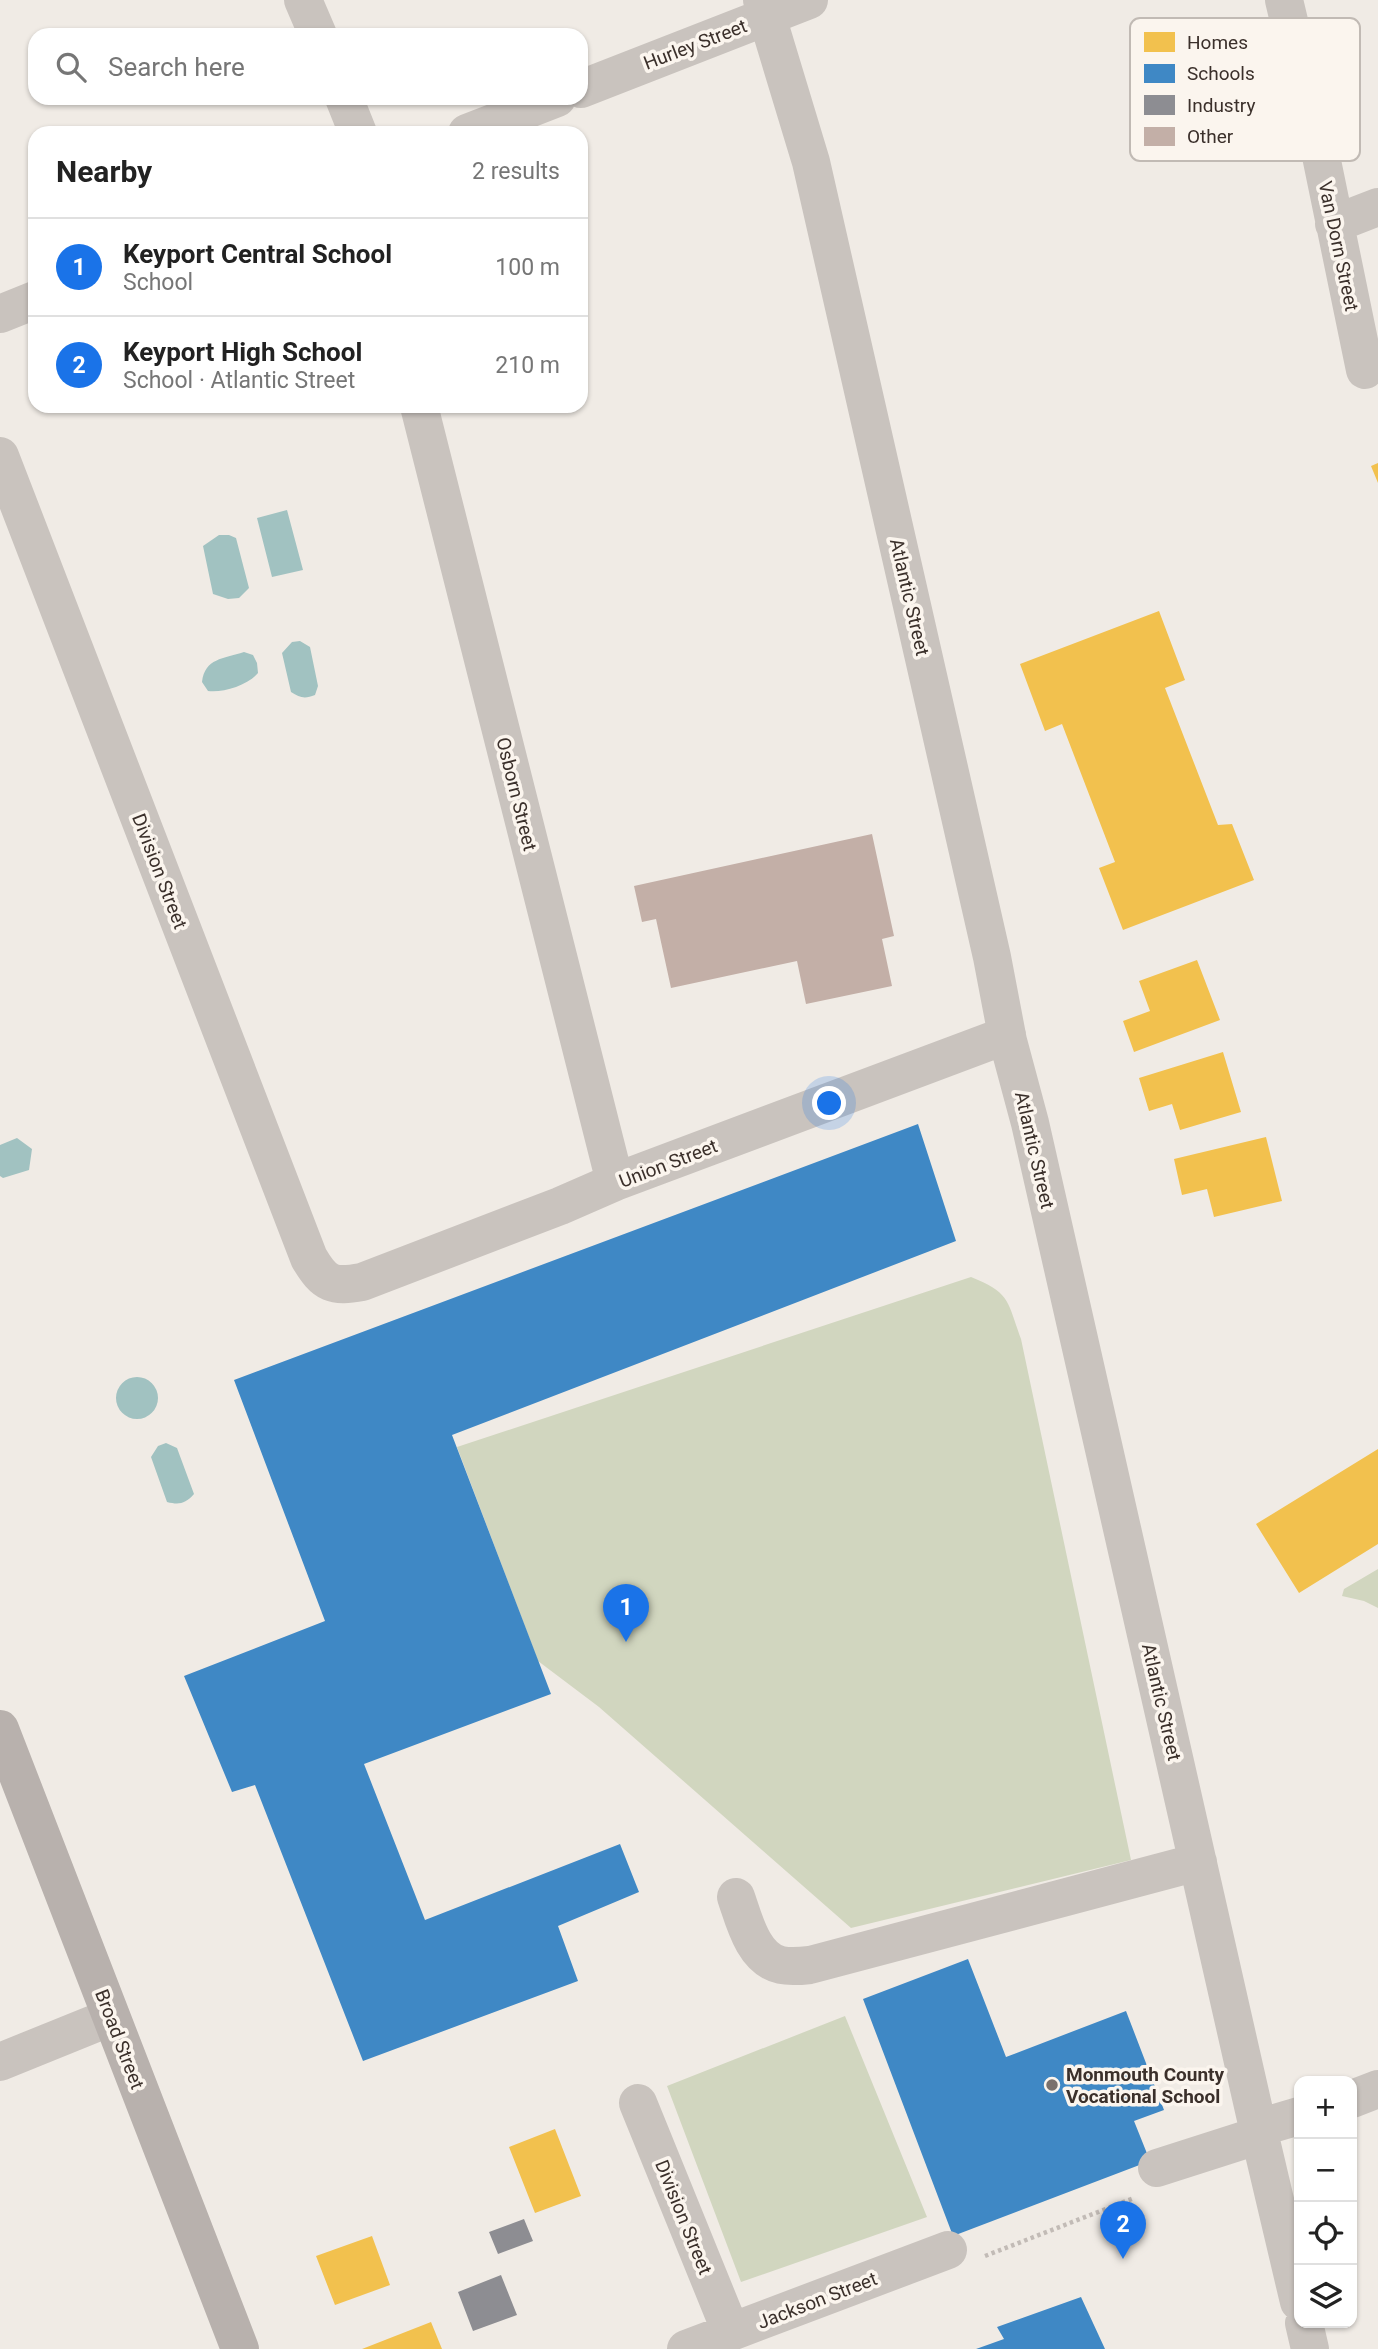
<!DOCTYPE html>
<html lang="en">
<head>
<meta charset="utf-8">
<style>
	:root { --surface:#fff; --page:#f6f6f6; --text:#222; --muted:#767676; --line:#e0e0e0; --accent:#1a73e8 }
	body { margin:0; font-family:Roboto,sans-serif; background:var(--page); color:var(--text) }
	.controls { position:absolute; right:21px; bottom:21px; display:grid; overflow:hidden; border-radius:14px; box-shadow:0 2px 5px #0004 }
	.controls button { width:63px; height:63px; display:grid; place-items:center; padding:0; border:0; border-bottom:2px solid var(--line); background:var(--surface); color:var(--text); font:35px sans-serif }
	.you { position:absolute; left:830px; top:1104px; width:24px; height:24px; margin:-18px; border:5px solid #fff; border-radius:50%; background:#1a73e8; box-shadow:0 0 0 10px #1a73e833 }
	.badge { display:grid; place-items:center; width:46px; height:46px; border-radius:50%; background:var(--accent); color:#fff; font-size:23px; font-weight:700 }
	.pin { position:absolute; translate:-50% -58px; filter:drop-shadow(0 2px 4px #0008) }
	.pin::after { content:''; position:absolute; top:37px; width:24px; height:21px; background:inherit; clip-path:polygon(0 0,100% 0,50% 100%) }
	.list { margin:0; padding:0; list-style:none }
	h2 { display:flex; justify-content:space-between; align-items:center; height:91px; margin:0; padding:0 28px; font-size:30px }
	h2 small { font-size:23px; font-weight:400; color:var(--muted) }
	.list li { display:grid; grid-template-columns:46px 1fr auto; gap:21px; align-items:center; box-sizing:border-box; height:98px; padding:0 28px; border-top:2px solid var(--line) }
	.list b { display:block; font-size:26px; white-space:nowrap }
	.list p { margin:0; font-size:23px; white-space:nowrap; color:var(--muted) }
	.list em { font-size:23px; font-style:normal; color:var(--muted) }
	.icon { flex:none; width:38px; height:38px; fill:none; stroke:currentColor; stroke-width:2; stroke-linecap:round; stroke-linejoin:round }
	.map { position:relative; flex:none; width:1378px; height:2349px; overflow:hidden }
	.search { position:absolute; background:var(--surface); box-shadow:0 2px 5px #0004; left:28px; top:28px; width:560px; height:77px; display:flex; align-items:center; gap:18px; box-sizing:border-box; padding:0 24px; border-radius:21px; color:var(--muted); font-size:26px }
	.panel { position:absolute; background:var(--surface); box-shadow:0 2px 5px #0004; left:28px; top:126px; width:560px; height:287px; border-radius:21px }
	.map>svg:first-child { display:block }
</style>
</head>
<body>
<div class="map">
<svg width="1378" height="2349" viewBox="0 0 1378 2349">
	<rect width="100%" height="100%" fill="#f0ebe5"/>
	<path fill="#d1d6bf" d="M971 1277C1011 1293 1007 1301 1021 1339L1131 1860 851 1928 599 1707 538 1661 457 1447Z
		M1378 1569V1608L1364 1601 1342 1596 1344 1589Z
		M845 2016 927 2217 741 2282 667 2086Z"/>
	<path fill="#a1c2c1" d="M287 510 303 570 272 577 257 518Z
		M219 535H229L236 538 249 588 239 598 228 599 213 594 203 546Z
		M300 641 310 647 318 686 315 695C305 699 300 698 291 692L282 653 292 642Z
		M244 652 253 655 257 663 258 673C248 685 223 693 208 691L202 682C205 658 223 659 244 652Z
		M17 1138 32 1149 29 1170 3 1178 0 1176V1145Z
		M116 1398a21 21 0 1 1 42 0a21 21 0 1 1-42 0Z
		M166 1443 177 1448 194 1494C185 1504 179 1505 167 1502L151 1457 158 1446Z"/>
	<path fill="#f2c14e" d="M1378 463V483L1371 466Z
		M1159 611 1185 680 1165 688 1218 825 1232 824 1254 880 1123 930 1099 868 1115 862 1062 724 1045 731 1020 664Z
		M1197 960 1220 1020 1134 1052 1123 1021 1150 1011 1139 981Z
		M1223 1052 1241 1112 1180 1130 1172 1104 1149 1111 1139 1078Z
		M1266 1137 1282 1201 1214 1217 1207 1189 1182 1195 1174 1159Z
		M1378 1449V1544L1299 1593 1256 1524Z
		M555 2129 581 2196 535 2213 509 2147Z
		M372 2236 390 2285 335 2305 316 2256Z
		M431 2322 442 2349H362Z"/>
	<path fill="#3f88c5" d="M918 1124 956 1241 452 1435 551 1694 364 1764 425 1920 620 1844 639 1892 558 1926 578 1981 363 2061 255 1785 232 1792 184 1676 325 1621 234 1380Z
		M968 1959 1006 2057 1126 2011 1164 2110 1134 2121 1150 2161 953 2236 863 1999Z
		M1081 2297 1105 2349H976L1004 2339 997 2327Z"/>
	<path fill="#8d8d92" d="M524 2219 533 2241 498 2254 489 2232Z
		M501 2275 517 2315 473 2331 458 2292Z"/>
	<path fill="#c3afa7" d="M872 834 894 936 882 939 892 986 806 1004 797 961 671 988 656 919 642 922 634 886Z"/>
	<g fill="none" stroke-linecap="round" stroke-linejoin="round">
		<path stroke="#c2bbb6" stroke-width="4.5" stroke-dasharray="3.5 3.5" stroke-linecap="butt" d="M985 2256 1134 2198"/>
		<path stroke="#c9c3be" stroke-width="38" d="M303 0 318 35
			M762 0 811 162 992 957 1008 1041 1030 1123 1258 2128 1299 2302
			M1284 0 1321 156 1365 370
			M581 89 809 0
			M344 98 358 133
			M467 133 557 98
			M1334 224 1378 207
			M0 314 35 300
			M419 406 615 1182
			M0 456 309 1258C325 1285 333 1287 362 1282L560 1206 615 1182 1007 1035
			M736 1897C744 1920 753 1959 781 1965 790 1967 801 1966 810 1965L1198 1862
			M0 2062 111 2017
			M1352 2099 1378 2089
			M638 2103 731 2332
			M1258 2128 1299 2116
			M1157 2168 1260 2135
			M1304 2323 1310 2349
			M686 2349 948 2250"/>
		<path stroke="#b8b1ad" stroke-width="38" d="M0 1729 240 2349"/>
	</g>
	<circle fill="#7a716c" stroke="#fbf5ee" stroke-width="2.5" cx="1052" cy="2085" r="7"/>
	<g text-anchor="middle" stroke-width="7" stroke-linejoin="round" paint-order="stroke">
		<g font-size="19" fill="#3b302b" stroke="#fbf5ee">
			<text transform="translate(695 44) rotate(-21)" y="7">Hurley Street</text>
			<text transform="translate(1339 246) rotate(78)" y="7">Van Dorn Street</text>
			<text transform="translate(910 597) rotate(77)" y="7">Atlantic Street</text>
			<text transform="translate(517 794) rotate(76)" y="7">Osborn Street</text>
			<text transform="translate(160 871) rotate(69)" y="7">Division Street</text>
			<text transform="translate(1035 1150) rotate(77)" y="7">Atlantic Street</text>
			<text transform="translate(668 1163) rotate(-21)" y="7">Union Street</text>
			<text transform="translate(1162 1702) rotate(77)" y="7">Atlantic Street</text>
			<text transform="translate(120 2039) rotate(69)" y="7">Broad Street</text>
			<text transform="translate(684 2217) rotate(68)" y="7">Division Street</text>
			<text transform="translate(817 2300) rotate(-21)" y="7">Jackson Street</text>
		</g>
		<g font-size="19" font-weight="bold" fill="#3b302b" stroke="#fbf5ee" text-anchor="start">
			<text x="1066" y="2081">Monmouth County<tspan x="1066" dy="22">Vocational School</tspan></text>
		</g>
	</g>
	<rect x="1130" y="18" width="230" height="143" rx="10" fill="#fbf5ee" stroke="#c1bab4" stroke-width="2"/>
	<rect x="1144" y="32" width="31" height="20" fill="#f2c14e"/>
	<rect x="1144" y="64" width="31" height="19" fill="#3f88c5"/>
	<rect x="1144" y="95" width="31" height="20" fill="#8d8d92"/>
	<rect x="1144" y="127" width="31" height="19" fill="#c3afa7"/>
	<g font-size="19" fill="#3b302b">
		<text x="1187" y="49">Homes</text>
		<text x="1187" y="80">Schools</text>
		<text x="1187" y="112">Industry</text>
		<text x="1187" y="143">Other</text>
	</g>
</svg>
<div class="controls">
<button>+</button>
<button>−</button>
<button><svg class="icon" aria-label="locate" viewBox="0 0 24 24"><circle cx="12" cy="12" r="6"/><path d="M12 2v4M12 18v4M2 12h4M18 12h4"/></svg></button>
<button><svg class="icon" aria-label="layers" viewBox="0 0 24 24"><path d="M12 4l9 5-9 5-9-5zM3 14l9 5 9-5"/></svg></button>
</div>
<div class="you"></div>
<div class="pin badge" style="left:626px;top:1642px">1</div>
<div class="pin badge" style="left:1123px;top:2259px">2</div>
<div class="search"><svg class="icon" aria-label="search" viewBox="0 0 24 24"><circle cx="10" cy="10" r="6"/><path d="M15 15l6 6"/></svg>Search here</div>
<section class="panel">
<h2>Nearby<small>2 results</small></h2>
<ul class="list">
<li><span class="badge">1</span><div><b>Keyport Central School</b><p>School</p></div><em>100 m</em></li>
<li><span class="badge">2</span><div><b>Keyport High School</b><p>School · Atlantic Street</p></div><em>210 m</em></li>
</ul>
</section>
</div>
</body>
</html>
